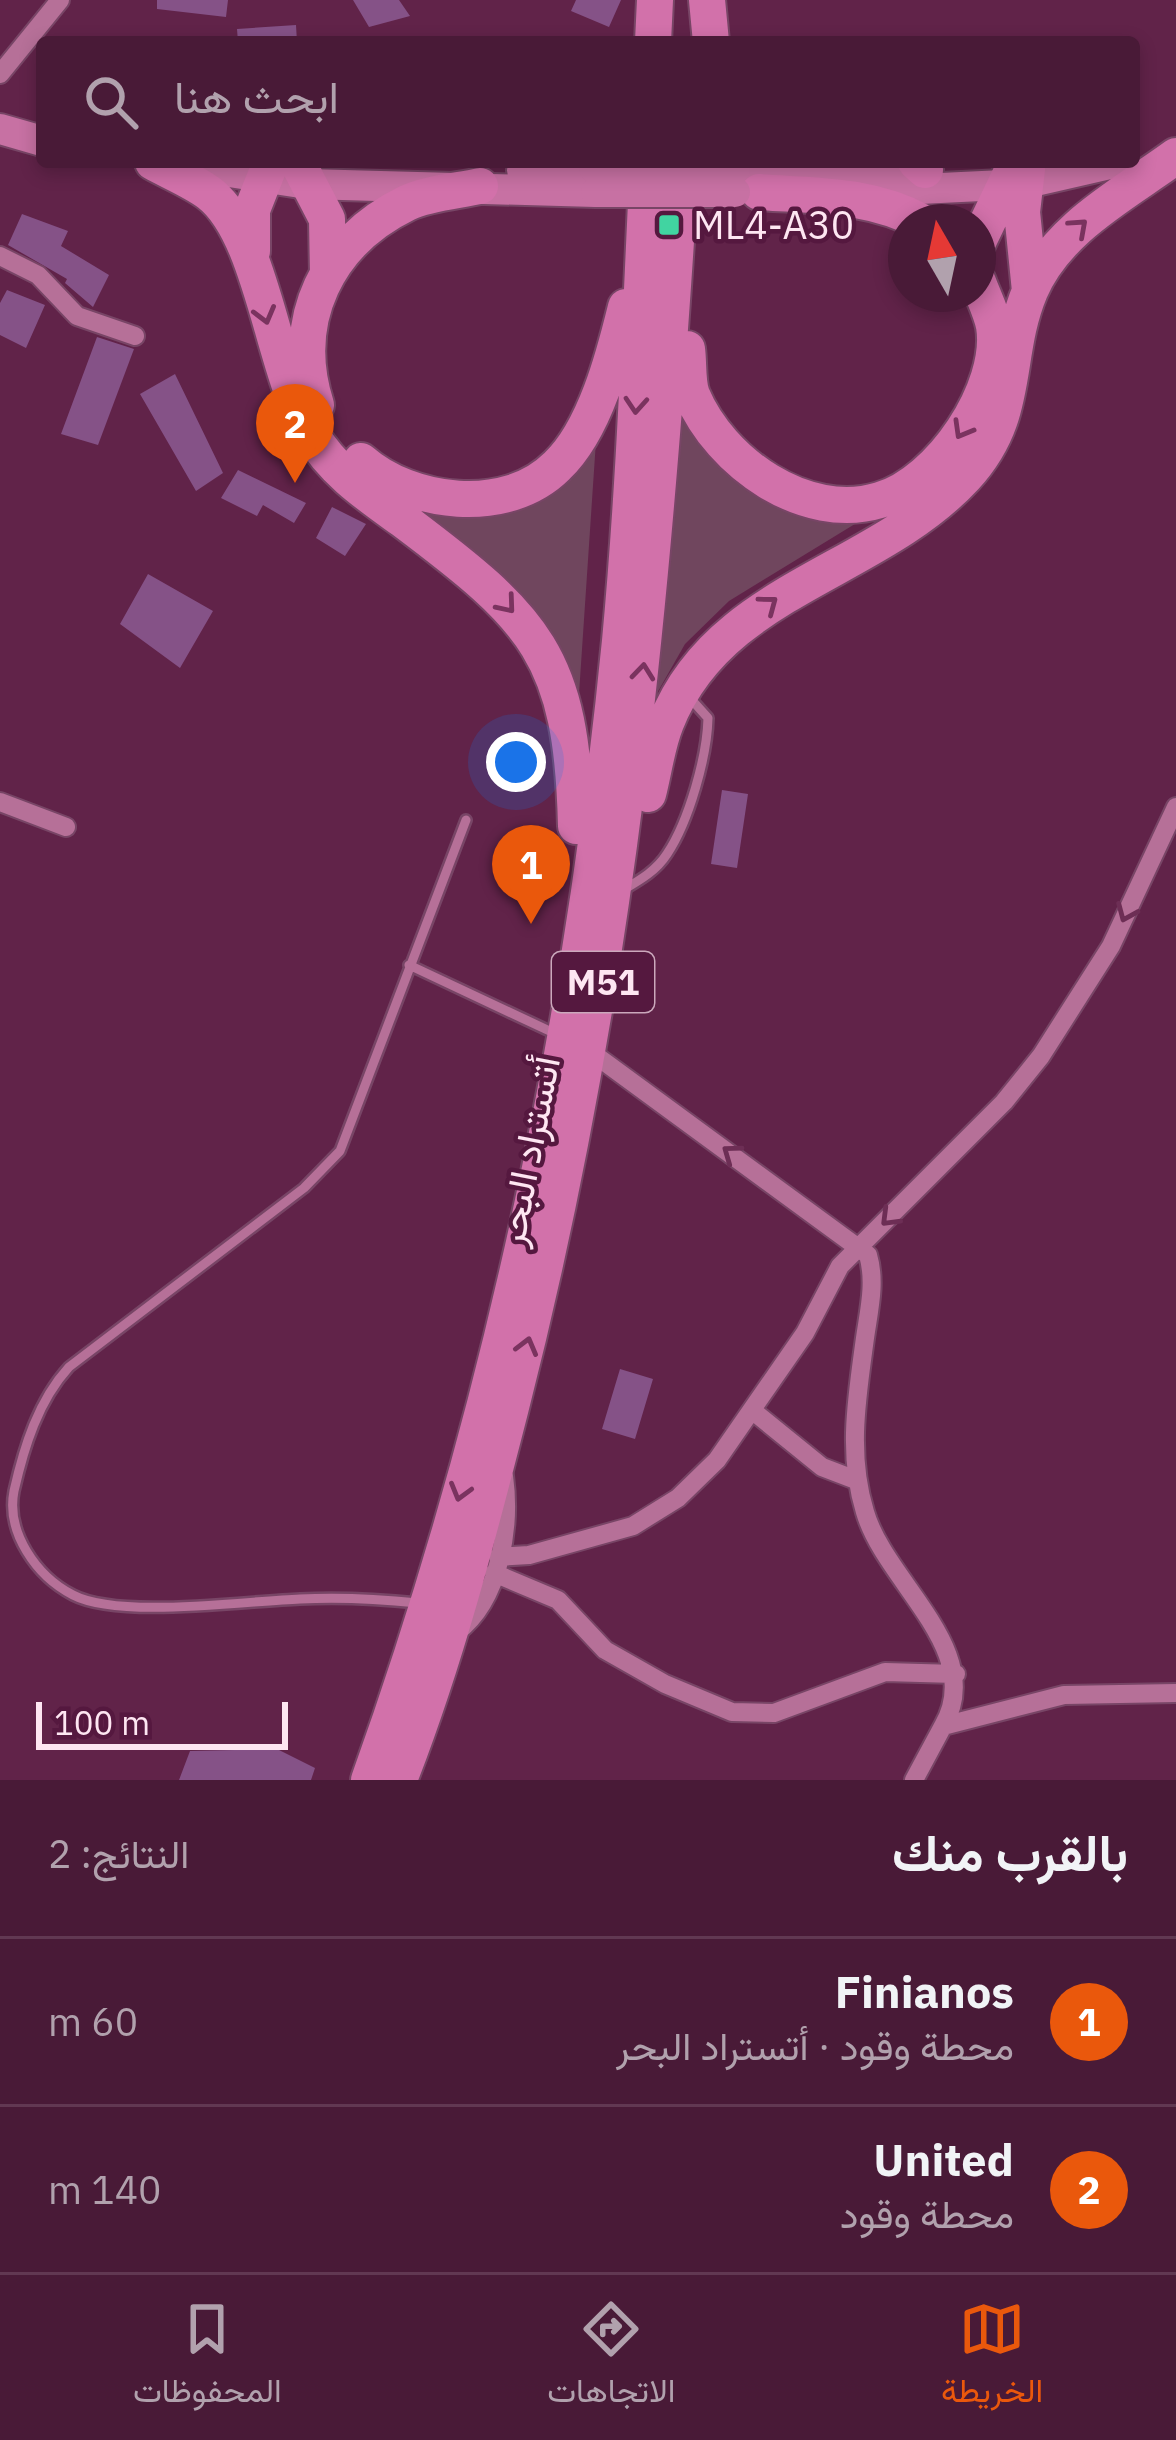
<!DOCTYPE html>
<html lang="ar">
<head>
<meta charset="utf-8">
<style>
	:root { --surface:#491a37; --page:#50233f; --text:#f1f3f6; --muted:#b1a1ad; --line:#613852; --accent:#ea580c }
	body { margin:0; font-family:"IBM Plex Sans",Vazirmatn,sans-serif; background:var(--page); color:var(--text); direction:rtl }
	.compass { position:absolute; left:888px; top:204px; width:108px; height:108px; border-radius:50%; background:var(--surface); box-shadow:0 6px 18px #0003; rotate:351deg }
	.scale { position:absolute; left:36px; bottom:30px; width:252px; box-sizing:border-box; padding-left:12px; border:6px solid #fee6f2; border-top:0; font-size:33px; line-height:42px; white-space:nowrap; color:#fee6f2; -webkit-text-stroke:9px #55183f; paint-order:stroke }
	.you { position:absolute; left:516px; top:762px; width:42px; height:42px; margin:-30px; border:9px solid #fff; border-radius:50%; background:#1a73e8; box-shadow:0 0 0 18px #1a73e833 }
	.badge { display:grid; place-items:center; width:78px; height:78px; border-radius:50%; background:var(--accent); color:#fff; font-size:39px; font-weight:700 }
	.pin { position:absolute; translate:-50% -99px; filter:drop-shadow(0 3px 6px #0008) }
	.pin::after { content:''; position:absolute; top:63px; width:42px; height:36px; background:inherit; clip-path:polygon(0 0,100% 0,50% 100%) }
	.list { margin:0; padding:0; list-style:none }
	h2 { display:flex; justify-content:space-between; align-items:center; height:156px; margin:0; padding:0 48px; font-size:51px }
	h2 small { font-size:39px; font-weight:400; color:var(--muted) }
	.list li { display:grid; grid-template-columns:78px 1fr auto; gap:36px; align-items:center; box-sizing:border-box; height:168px; padding:0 48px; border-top:3px solid var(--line) }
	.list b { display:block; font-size:45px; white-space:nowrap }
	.list p { margin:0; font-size:39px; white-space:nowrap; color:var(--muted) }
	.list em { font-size:39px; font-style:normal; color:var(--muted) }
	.icon { flex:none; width:66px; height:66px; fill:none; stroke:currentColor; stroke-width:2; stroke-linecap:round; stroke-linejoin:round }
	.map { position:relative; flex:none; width:1176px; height:1780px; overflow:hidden; direction:ltr }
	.search { position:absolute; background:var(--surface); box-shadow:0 6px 18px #0003; left:36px; right:36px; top:36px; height:132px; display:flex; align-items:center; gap:30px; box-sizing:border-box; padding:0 42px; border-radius:12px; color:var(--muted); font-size:45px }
	.sheet { height:492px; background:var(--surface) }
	nav { display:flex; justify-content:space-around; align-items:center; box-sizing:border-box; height:168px; border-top:3px solid var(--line); background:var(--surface); font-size:33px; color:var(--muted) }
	nav a { display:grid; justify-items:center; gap:6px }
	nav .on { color:var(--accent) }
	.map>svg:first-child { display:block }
</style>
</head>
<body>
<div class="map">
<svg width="1176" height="1780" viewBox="0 0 1176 1780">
	<rect width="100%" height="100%" fill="#612349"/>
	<path fill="#70465e" d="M681 417C741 501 771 498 868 516L729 601 685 644 648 709Z
		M597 426 579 694C538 600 487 562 405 505L448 513Z"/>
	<path fill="#855287" d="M157 0H228L226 17 157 9Z
		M353 0H399L410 16 369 27Z
		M576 0H621L609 27 571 11Z
		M296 25 297 42H238L237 29Z
		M22 214 68 231 61 246 109 275 93 307 65 283 67 279 8 245Z
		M7 290 45 305 26 348 0 335V303Z
		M97 337 134 349 98 445 61 434Z
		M175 374 223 473 196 491 140 394Z
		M238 470 306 503 294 523 263 505 257 516 221 498Z
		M332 507 366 524 345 556 316 538Z
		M148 574 213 611 180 668 120 624Z
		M722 790 748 794 737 868 711 864Z
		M620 1369 653 1379 635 1439 602 1429Z
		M277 1749 315 1768 311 1780H179L190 1751Z"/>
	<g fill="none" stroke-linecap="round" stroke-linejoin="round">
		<defs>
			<path id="lane" d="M623 890C640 880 656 871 667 854 689 821 707 757 708 718L690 698
				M409 965 556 1034
				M418 1603C379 1599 340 1597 300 1599 245 1601 119 1619 73 1595 36 1576 6 1532 14 1491 24 1447 38 1401 69 1367L304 1188 340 1151 466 820"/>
			<path id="street" d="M0 74 60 0
				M0 256 38 275 77 316 135 336
				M0 802 66 827
				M591 1052 868 1255C876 1282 869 1310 865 1338 857 1397 847 1454 865 1512 885 1582 987 1651 943 1726
				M753 1411 822 1467 856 1480
				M498 1557 529 1555 633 1526 678 1498 717 1460 805 1333 840 1266 1004 1102 1041 1056 1111 946 1176 807
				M494 1573 558 1600 605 1650 665 1684 732 1712 774 1713 885 1672 956 1674
				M457 1632C500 1599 511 1527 504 1476
				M914 1780 943 1726 1064 1695 1176 1693"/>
			<path id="primary" d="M0 129 42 141
				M164 162 307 184 596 192
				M735 169 926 170
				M522 170 594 168
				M858 192 1023 184 1119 162"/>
			<path id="highway" d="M707 0 711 42
				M653 42 655 0
				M153 162C171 172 193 181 209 193 263 234 272 369 311 434 334 472 367 494 403 520 536 620 572 655 576 826
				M916 162 925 170
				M298 163 327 219 328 274
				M1027 169 1022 212 1030 291
				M759 192C816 196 871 194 922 222
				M978 242 1013 169
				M252 251V210L271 162
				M687 349C689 363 687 382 692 395 720 462 805 523 880 500 940 483 1004 388 994 326 991 311 983 296 978 282
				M316 405C289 320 327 242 407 203 428 193 457 191 480 186
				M361 461C410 504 506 517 557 466 595 430 614 356 626 307
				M648 794C654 771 657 745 666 723 719 589 875 574 965 477 1022 415 1002 358 1030 291 1057 228 1124 194 1176 156
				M369 1780C500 1416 582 1026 620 641 635 482 640 322 648 162
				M399 1780C446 1660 479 1532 511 1407 618 989 655 591 681 162"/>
		</defs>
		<use href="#lane" stroke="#784566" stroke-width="14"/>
		<use href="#street" stroke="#784566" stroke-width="22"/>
		<use href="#primary" stroke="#784566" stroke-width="34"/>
		<use href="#highway" stroke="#784566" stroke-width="40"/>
		<use href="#lane" stroke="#b67098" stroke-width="9"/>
		<use href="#street" stroke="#b67098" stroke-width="18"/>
		<use href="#primary" stroke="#c771a3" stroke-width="30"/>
		<use href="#highway" stroke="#d271aa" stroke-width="36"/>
		<defs>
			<path id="primary-bridge" d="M594 168 735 169
				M596 192H735"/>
		</defs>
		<use href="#primary-bridge" stroke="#784566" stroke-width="34" stroke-linecap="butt"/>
		<use href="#primary-bridge" stroke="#c771a3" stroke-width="30"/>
	</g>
	<defs><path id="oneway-chevron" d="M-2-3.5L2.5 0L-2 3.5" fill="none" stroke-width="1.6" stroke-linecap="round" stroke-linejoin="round" transform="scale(3)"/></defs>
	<g stroke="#7a335f">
		<use href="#oneway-chevron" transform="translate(1079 227) rotate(-42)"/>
		<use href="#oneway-chevron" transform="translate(265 315) rotate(75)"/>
		<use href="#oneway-chevron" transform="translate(636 405) rotate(94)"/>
		<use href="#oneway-chevron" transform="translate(962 430) rotate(120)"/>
		<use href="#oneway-chevron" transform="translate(769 604) rotate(-37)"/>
		<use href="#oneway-chevron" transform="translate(507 605) rotate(50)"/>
		<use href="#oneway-chevron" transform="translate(643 672) rotate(-84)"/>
		<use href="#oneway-chevron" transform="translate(527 1346) rotate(-75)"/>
		<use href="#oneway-chevron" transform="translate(460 1492) rotate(106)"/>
	</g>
	<g stroke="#6d2e55">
		<use href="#oneway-chevron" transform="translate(1126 913) rotate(113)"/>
		<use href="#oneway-chevron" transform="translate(731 1153) rotate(-144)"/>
		<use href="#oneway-chevron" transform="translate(889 1218) rotate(135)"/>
	</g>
	<rect fill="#41d4a1" stroke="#55183f" stroke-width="4.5" x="657" y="213" width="24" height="24" rx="6"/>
	<g text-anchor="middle" stroke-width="9" stroke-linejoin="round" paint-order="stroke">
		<rect fill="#55183f" stroke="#cba8bc" stroke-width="3" x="552" y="952" width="102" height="60" rx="9"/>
		<g font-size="36" font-weight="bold" fill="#fee6f2">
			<text x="603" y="995">M51</text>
		</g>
		<g font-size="39" fill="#fee6f2" stroke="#55183f" text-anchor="start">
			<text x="693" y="239">ML4-A30</text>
		</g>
		<g font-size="39" fill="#fee6f2" stroke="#55183f">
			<text transform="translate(528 1151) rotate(-79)" y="14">أتستراد البحر</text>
		</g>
	</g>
</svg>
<svg class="compass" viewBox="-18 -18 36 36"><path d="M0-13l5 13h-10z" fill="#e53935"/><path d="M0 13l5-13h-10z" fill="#b1a1ad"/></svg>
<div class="scale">100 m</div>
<div class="you"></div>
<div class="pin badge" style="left:531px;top:924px">1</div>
<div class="pin badge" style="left:295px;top:483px">2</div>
<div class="search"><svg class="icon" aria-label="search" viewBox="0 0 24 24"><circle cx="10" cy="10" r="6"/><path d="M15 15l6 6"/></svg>ابحث هنا</div>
</div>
<section class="sheet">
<h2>بالقرب منك<small>النتائج: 2</small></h2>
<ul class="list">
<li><span class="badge">1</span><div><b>Finianos</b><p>محطة وقود · أتستراد البحر</p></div><em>60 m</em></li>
<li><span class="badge">2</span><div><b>United</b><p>محطة وقود</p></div><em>140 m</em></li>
</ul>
</section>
<nav>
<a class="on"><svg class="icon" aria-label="map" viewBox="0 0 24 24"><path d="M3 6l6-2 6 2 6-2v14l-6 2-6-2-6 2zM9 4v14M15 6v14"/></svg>الخريطة</a>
<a><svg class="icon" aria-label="directions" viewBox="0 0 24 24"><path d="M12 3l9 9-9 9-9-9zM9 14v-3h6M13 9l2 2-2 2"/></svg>الاتجاهات</a>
<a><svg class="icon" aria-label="saved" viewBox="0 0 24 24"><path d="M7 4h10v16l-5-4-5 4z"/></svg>المحفوظات</a>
</nav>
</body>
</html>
